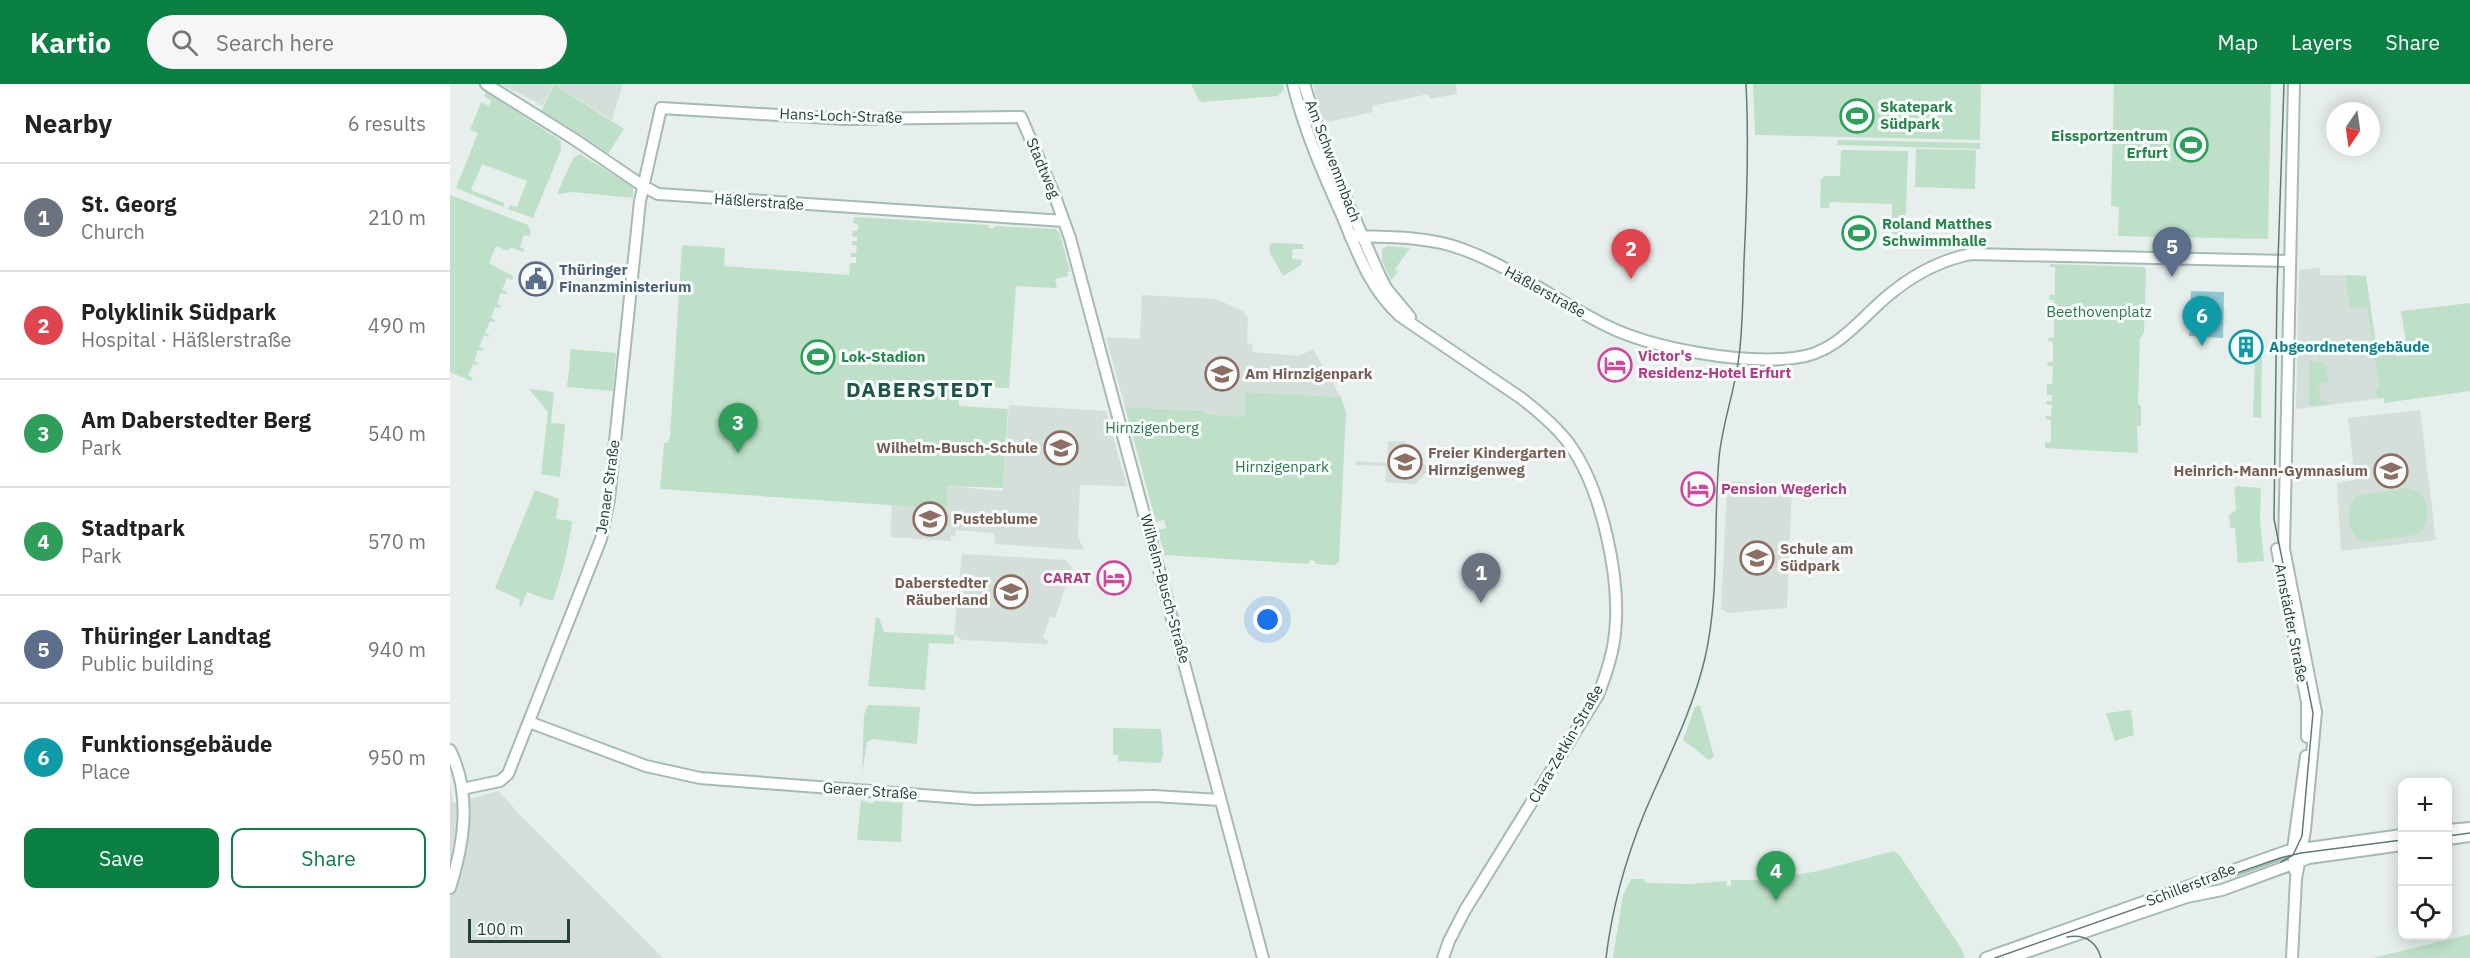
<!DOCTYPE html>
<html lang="en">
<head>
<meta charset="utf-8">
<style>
	:root { --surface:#fff; --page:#f6f6f6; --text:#222; --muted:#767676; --line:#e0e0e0; --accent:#0b8043 }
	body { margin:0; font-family:"IBM Plex Sans",sans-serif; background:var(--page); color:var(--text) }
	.controls { position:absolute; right:18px; bottom:18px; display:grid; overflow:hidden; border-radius:12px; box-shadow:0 3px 15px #0003 }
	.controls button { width:54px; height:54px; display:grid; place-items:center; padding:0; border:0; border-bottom:2px solid var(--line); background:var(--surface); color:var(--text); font:30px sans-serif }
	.compass { position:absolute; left:1876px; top:18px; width:54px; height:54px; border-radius:50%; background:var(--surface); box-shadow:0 3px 15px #0003; rotate:193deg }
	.scale { position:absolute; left:18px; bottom:15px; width:102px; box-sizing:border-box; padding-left:6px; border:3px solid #24423a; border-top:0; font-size:16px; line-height:21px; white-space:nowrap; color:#24423a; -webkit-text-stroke:4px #f7fbf9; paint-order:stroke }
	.you { position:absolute; left:818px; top:536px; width:21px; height:21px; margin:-15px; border:4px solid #fff; border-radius:50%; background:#1a73e8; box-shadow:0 0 0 9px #1a73e833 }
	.badge { display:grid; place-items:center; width:39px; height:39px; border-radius:50%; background:var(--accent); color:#fff; font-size:20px; font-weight:700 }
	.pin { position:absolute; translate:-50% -50px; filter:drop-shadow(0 2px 3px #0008) }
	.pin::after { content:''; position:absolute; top:32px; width:21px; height:18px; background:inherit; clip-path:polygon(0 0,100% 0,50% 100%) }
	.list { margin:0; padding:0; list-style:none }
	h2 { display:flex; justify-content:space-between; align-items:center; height:78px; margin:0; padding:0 24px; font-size:26px }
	h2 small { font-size:20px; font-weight:400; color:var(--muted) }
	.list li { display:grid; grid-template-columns:39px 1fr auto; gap:18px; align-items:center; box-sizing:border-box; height:108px; padding:0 24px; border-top:2px solid var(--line) }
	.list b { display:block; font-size:22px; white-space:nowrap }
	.list p { margin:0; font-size:20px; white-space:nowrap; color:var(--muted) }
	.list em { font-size:20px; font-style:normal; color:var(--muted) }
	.actions { display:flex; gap:12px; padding:18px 24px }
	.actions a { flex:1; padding:14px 0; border:2px solid var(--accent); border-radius:12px; text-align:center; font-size:21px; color:var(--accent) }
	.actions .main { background:var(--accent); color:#fff }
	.icon { flex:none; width:33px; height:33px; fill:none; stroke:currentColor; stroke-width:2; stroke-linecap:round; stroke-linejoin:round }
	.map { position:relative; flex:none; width:2020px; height:874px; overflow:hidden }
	header { display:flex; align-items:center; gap:36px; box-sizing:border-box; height:84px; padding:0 30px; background:var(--accent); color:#fff }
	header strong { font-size:28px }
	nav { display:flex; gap:33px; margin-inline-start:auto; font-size:21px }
	.search { width:420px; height:54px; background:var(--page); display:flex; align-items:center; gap:15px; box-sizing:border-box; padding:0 21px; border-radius:33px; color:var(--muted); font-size:22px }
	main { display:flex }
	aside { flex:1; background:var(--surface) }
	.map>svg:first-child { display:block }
</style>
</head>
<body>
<header>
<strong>Kartio</strong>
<div class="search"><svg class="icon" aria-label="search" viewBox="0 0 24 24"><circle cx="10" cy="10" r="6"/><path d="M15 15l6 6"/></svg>Search here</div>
<nav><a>Map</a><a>Layers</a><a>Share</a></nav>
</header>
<main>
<aside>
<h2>Nearby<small>6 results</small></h2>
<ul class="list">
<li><span class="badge" style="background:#6b7280">1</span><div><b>St. Georg</b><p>Church</p></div><em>210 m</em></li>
<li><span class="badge" style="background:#e0444e">2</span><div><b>Polyklinik Südpark</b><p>Hospital · Häßlerstraße</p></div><em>490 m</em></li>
<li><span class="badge" style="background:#2e9e5b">3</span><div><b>Am Daberstedter Berg</b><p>Park</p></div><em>540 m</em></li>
<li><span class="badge" style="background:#2e9e5b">4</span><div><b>Stadtpark</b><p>Park</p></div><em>570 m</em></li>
<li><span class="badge" style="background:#5c6f8a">5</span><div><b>Thüringer Landtag</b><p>Public building</p></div><em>940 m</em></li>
<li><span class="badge" style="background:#0f9aa8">6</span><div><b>Funktionsgebäude</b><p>Place</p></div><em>950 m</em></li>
</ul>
<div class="actions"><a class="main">Save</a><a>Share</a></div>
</aside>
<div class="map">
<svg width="2020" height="874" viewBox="0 0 2020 874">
	<rect width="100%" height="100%" fill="#e6efeb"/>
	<path fill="#d4dfda" d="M51 0H103L93 22Z
		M104 0H173L162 36Z
		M863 0H1006L1007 10 980 15 978 10 922 22 923 28 879 38 872 33Z
		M1870 184V191L1916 192 1934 314 1846 325 1849 186Z
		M692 211 766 215 793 227 798 234 797 258 803 262 802 268 849 272 863 265 891 313 795 308 794 333 756 330V327L675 323 656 253 690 255Z
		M559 321 656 327 677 402 630 401 628 453 634 466 545 460 544 449 506 446 505 453 501 452 500 457 440 453 442 421 495 425 497 402 553 407Z
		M1970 326 1986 456 1891 467 1887 399 1905 396 1898 334Z
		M938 357H955L979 386 965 400 935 398 936 382 906 381V377L937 379Z
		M1283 397 1342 403 1337 524 1278 529 1271 525 1277 404 1280 398Z
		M512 470 616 476 622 483 605 534 600 533 593 554 598 556 597 560 512 556 504 551Z
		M0 700 3 719 49 707 69 730 213 874H0Z"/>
	<path fill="#bfe0c8" d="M104 0 174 45 158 70 116 41 91 28Z
		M741 0H833L834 6 828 12 752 18 748 15Z
		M1303 0H1531L1530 56 1305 51Z
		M1664 0H1821L1818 155 1668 152 1669 123 1661 122Z
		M36 7 111 57V66L83 134 58 125 60 121 67 123 77 97 32 80 21 106 55 119 53 123 6 104 28 49 20 46 31 18 39 22 41 17 34 12Z
		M1388 56 1530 59V65L1387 61Z
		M1466 65 1526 66 1525 105 1465 103Z
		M1391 66 1458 67 1455 157H1448L1445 150H1442V120L1380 118 1379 124H1370L1371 95 1375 92H1390Z
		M130 70 183 103V114L122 108 107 110 123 74Z
		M0 111 78 141 81 147 79 152 74 151 70 163 74 165 73 168 61 163 58 167 46 162 39 179 63 192 62 196 57 194 52 206 57 208 56 210 51 209 47 220 51 222 50 224 45 223 41 234 45 236V238L40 237 35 249 39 251V253L34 251 29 263 34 265 33 267 28 266 24 277 28 279 27 281 23 280 18 291 23 294 21 297 0 288Z
		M404 133 538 141 539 144H545V142L606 145 610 150 620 187 617 188 618 192 605 195 607 203 605 204 566 202 559 304 509 302V322L558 325 553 404 497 402 496 425 210 405 214 359H218L220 352 232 161 275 164 274 182 399 191 400 179H406V173H401V169H406L407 162 402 161V157H407V153L402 152 403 147H408V140L403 139Z
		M822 159 853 160V165H843L842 175 852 176 851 181 833 192 820 169 819 163Z
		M938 162 960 164 945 185 948 188 941 196 932 177V165Z
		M1600 180 1693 183 1696 185 1694 248 1692 253H1690L1688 321H1691V342H1687L1688 369 1595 364V358H1601V336L1596 335V332H1601L1602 321 1596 320 1597 317H1602V311H1597V300H1602L1603 282H1597L1598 278H1603V258L1598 257 1599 254H1604V234L1599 233V221H1604V216H1599L1600 211H1605V183H1600Z
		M1895 191 1916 192 1927 268 1945 266 1946 272 1958 271 1951 227 2020 219V307L1934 319V314H1928L1925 304 1929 303 1917 223 1900 225Z
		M121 265 166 269 163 307 117 303Z
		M1805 273H1812L1811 334 1803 333Z
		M1859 277 1873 278 1872 294 1873 282 1876 281 1879 298 1863 301H1869L1871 317H1875L1879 320 1864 322 1859 320Z
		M79 305 104 308 101 339 115 340 110 393 91 390 98 328Z
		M795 308 891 313 896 328 889 478 885 481 866 480 865 477 860 476 858 480 714 471 708 446 716 444 714 436 706 438 675 323 756 327V330L794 333Z
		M1787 402 1811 404 1810 435 1814 477 1788 479 1785 444H1780L1779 431 1786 426 1784 404Z
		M1957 404C1980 407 1983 435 1969 450L1919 458C1896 455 1893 428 1906 412Z
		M85 406 109 415 106 435 122 437C118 467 113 488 103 516H99L77 508 71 523 69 522 70 516 45 504Z
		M426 533 429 534 434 548 504 551V560L479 559 475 606 418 602Z
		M418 621 470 623 467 660 422 655 417 658 412 690 414 631Z
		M1250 621 1264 673 1259 676 1233 656 1245 623Z
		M1681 626 1684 651 1665 657 1656 629Z
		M663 644 711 645 713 670 711 679 668 677V671H663Z
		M411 716 423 720 424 717 453 719 451 758 407 756Z
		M1444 767 1450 772 1511 864 1515 874H1163L1173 811 1181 795H1193L1196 799 1239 800 1276 797 1277 802H1281V796H1318L1368 787Z
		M2020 850V874H1923Z"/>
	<path fill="#8ec9d4" d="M1741 207 1774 208 1773 254 1739 252V248L1754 249 1755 219H1746V226H1740Z"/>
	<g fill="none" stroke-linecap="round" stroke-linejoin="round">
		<defs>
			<path id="secondary" d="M36 0 124 55 193 102 208 110 614 137
				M843 0C854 45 872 87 891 129 907 167 919 204 950 232L1071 314C1089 328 1107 343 1120 361 1152 406 1171 495 1165 549 1163 571 1156 591 1148 611L1015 826 999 857 993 874
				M854 0 876 69 929 190 936 204 960 233
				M900 152C936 153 978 152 1012 165 1064 184 1108 218 1157 242 1204 265 1291 280 1344 274 1387 270 1409 235 1440 210 1463 191 1491 176 1521 170L1840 177
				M1827 465 1857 618V653
				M79 638 196 682 250 694 525 715 704 712 770 716
				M0 666C22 711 14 759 0 804
				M12 705 50 697 58 690 151 455 159 415 190 117 211 24 395 35 571 33 604 110 620 154 813 874
				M1998 746 2020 744
				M1998 755 2020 752
				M1845 787 1843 765 1856 672
				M1536 874 1837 767 1952 751
				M1559 874 1737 813 1772 806 1859 774 1952 761
				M1842 874 1846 795 1855 746 1866 628 1834 465 1844 0"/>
		</defs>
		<use href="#secondary" stroke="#a4bbb3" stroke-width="14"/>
		<use href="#secondary" stroke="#fff" stroke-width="10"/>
		<path stroke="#5f7d75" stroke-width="1.5" d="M1998 752 2020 749
			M1831 778 1843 771 1852 752 1863 629 1824 435 1827 206 1834 0
			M1617 853C1635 850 1646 857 1651 874
			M1156 874C1162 824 1175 777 1194 730 1216 678 1242 629 1255 574 1270 508 1263 441 1269 374 1272 340 1285 307 1289 272 1293 241 1293 209 1294 177 1297 118 1299 59 1296 0
			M1545 874 1830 774 1851 769 1952 756"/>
	</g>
	<defs>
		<symbol id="stadium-ring" viewBox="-11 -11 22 22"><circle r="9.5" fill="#f7fbf9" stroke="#2e9e5b" stroke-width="1.5"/><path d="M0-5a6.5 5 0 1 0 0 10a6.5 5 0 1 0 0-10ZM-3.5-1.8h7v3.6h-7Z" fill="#2e9e5b"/></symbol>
		<symbol id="civic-ring" viewBox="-11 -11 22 22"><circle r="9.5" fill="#f7fbf9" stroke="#5c6f8a" stroke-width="1.5"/><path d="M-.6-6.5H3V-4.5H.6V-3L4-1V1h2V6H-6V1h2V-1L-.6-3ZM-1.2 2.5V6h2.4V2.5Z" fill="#5c6f8a"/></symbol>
		<symbol id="building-ring" viewBox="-11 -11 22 22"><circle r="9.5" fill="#f7fbf9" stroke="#0f9aa8" stroke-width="1.5"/><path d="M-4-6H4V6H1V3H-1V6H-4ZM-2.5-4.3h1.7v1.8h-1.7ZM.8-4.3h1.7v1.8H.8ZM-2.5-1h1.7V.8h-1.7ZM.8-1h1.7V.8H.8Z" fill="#0f9aa8"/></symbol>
		<symbol id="hotel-ring" viewBox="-11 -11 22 22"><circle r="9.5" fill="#f7fbf9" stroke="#d1479c" stroke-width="1.5"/><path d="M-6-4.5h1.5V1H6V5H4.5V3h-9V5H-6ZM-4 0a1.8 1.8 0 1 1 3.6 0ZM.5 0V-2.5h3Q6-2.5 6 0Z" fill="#d1479c"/></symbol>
		<symbol id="school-ring" viewBox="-11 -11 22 22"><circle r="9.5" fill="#f7fbf9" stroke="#8d6e63" stroke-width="1.5"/><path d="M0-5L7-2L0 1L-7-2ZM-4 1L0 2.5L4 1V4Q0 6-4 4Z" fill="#8d6e63"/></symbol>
	</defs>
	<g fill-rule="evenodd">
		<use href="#stadium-ring" x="1388" y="13" width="38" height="38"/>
		<use href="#stadium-ring" x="1722" y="42" width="38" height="38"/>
		<use href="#stadium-ring" x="1390" y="130" width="38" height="38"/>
		<use href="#civic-ring" x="67" y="176" width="38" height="38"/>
		<use href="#building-ring" x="1777" y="244" width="38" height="38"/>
		<use href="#stadium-ring" x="349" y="254" width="38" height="38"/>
		<use href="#hotel-ring" x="1146" y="262" width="38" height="38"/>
		<use href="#school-ring" x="753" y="271" width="38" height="38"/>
		<use href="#school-ring" x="592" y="345" width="38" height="38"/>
		<use href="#school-ring" x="936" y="359" width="38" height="38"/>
		<use href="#school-ring" x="1922" y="368" width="38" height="38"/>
		<use href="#hotel-ring" x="1229" y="386" width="38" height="38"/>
		<use href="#school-ring" x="461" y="416" width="38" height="38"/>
		<use href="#school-ring" x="1288" y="455" width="38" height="38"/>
		<use href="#hotel-ring" x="645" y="475" width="38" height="38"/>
		<use href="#school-ring" x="542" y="489" width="38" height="38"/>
	</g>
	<g text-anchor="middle" stroke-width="6" stroke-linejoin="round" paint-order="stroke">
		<g font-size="15" font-weight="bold" fill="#27864d" stroke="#f7fbf9" text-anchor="start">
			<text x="1430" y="28">Skatepark<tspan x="1430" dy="17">Südpark</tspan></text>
			<text x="1718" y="57" text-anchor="end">Eissportzentrum<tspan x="1718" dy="17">Erfurt</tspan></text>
			<text x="1432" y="145">Roland Matthes<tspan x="1432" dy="17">Schwimmhalle</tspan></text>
			<text x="391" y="278">Lok-Stadion</text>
		</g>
		<g font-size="15" fill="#24423a" stroke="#f7fbf9">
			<text transform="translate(391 32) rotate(2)" y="5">Hans-Loch-Straße</text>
			<text transform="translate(883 77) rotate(69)" y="5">Am Schwemmbach</text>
			<text transform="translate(593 84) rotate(67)" y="5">Stadtweg</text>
			<text transform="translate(309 118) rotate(4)" y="5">Häßlerstraße</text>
			<text transform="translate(1095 208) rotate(29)" y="5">Häßlerstraße</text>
			<text transform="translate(158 403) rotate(-82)" y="5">Jenaer Straße</text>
			<text transform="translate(715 505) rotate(75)" y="5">Wilhelm-Busch-Straße</text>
			<text transform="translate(1841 539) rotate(79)" y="5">Arnstädter Straße</text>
			<text transform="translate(1116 660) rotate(-60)" y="5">Clara-Zetkin-Straße</text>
			<text transform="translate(420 707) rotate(4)" y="5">Geraer Straße</text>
			<text transform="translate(1741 801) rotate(-21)" y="5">Schillerstraße</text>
		</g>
		<g font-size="15" font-weight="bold" fill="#4e5e75" stroke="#f7fbf9" text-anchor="start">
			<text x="109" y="191">Thüringer<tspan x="109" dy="17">Finanzministerium</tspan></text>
		</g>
		<g font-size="15" fill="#2d7a4b" stroke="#f7fbf9">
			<text x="1649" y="233">Beethovenplatz</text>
			<text x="702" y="349">Hirnzigenberg</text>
			<text x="832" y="388">Hirnzigenpark</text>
		</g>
		<g font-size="15" font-weight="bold" fill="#0d838f" stroke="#f7fbf9" text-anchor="start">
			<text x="1819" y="268">Abgeordnetengebäude</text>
		</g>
		<g font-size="15" font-weight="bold" fill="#b23c85" stroke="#f7fbf9" text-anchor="start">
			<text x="1188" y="277">Victor's<tspan x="1188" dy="17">Residenz-Hotel Erfurt</tspan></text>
			<text x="1271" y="410">Pension Wegerich</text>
			<text x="641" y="499" text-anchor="end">CARAT</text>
		</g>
		<g font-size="15" font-weight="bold" fill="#785e54" stroke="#f7fbf9" text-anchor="start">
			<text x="795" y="295">Am Hirnzigenpark</text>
			<text x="588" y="369" text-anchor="end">Wilhelm-Busch-Schule</text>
			<text x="978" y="374">Freier Kindergarten<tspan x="978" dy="17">Hirnzigenweg</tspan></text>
			<text x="1918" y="392" text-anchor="end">Heinrich-Mann-Gymnasium</text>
			<text x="503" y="440">Pusteblume</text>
			<text x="1330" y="470">Schule am<tspan x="1330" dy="17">Südpark</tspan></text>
			<text x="538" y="504" text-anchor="end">Daberstedter<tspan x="538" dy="17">Räuberland</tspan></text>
		</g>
		<g font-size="21" font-weight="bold" letter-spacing="1.5" fill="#1f5548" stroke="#f7fbf9">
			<text x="470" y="313">DABERSTEDT</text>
		</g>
	</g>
</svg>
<div class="controls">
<button>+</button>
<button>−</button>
<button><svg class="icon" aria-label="locate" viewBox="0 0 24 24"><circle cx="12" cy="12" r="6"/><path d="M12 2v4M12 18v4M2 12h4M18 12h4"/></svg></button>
</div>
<svg class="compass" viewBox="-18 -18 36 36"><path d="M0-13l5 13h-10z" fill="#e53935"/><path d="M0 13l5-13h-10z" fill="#767676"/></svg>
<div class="scale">100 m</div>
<div class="you"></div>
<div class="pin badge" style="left:1031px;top:519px;background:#6b7280">1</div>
<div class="pin badge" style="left:1181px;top:195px;background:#e0444e">2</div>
<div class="pin badge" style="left:288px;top:369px;background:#2e9e5b">3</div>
<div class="pin badge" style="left:1326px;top:817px;background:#2e9e5b">4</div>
<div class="pin badge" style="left:1722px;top:193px;background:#5c6f8a">5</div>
<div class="pin badge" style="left:1752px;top:262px;background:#0f9aa8">6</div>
</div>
</main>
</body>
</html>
